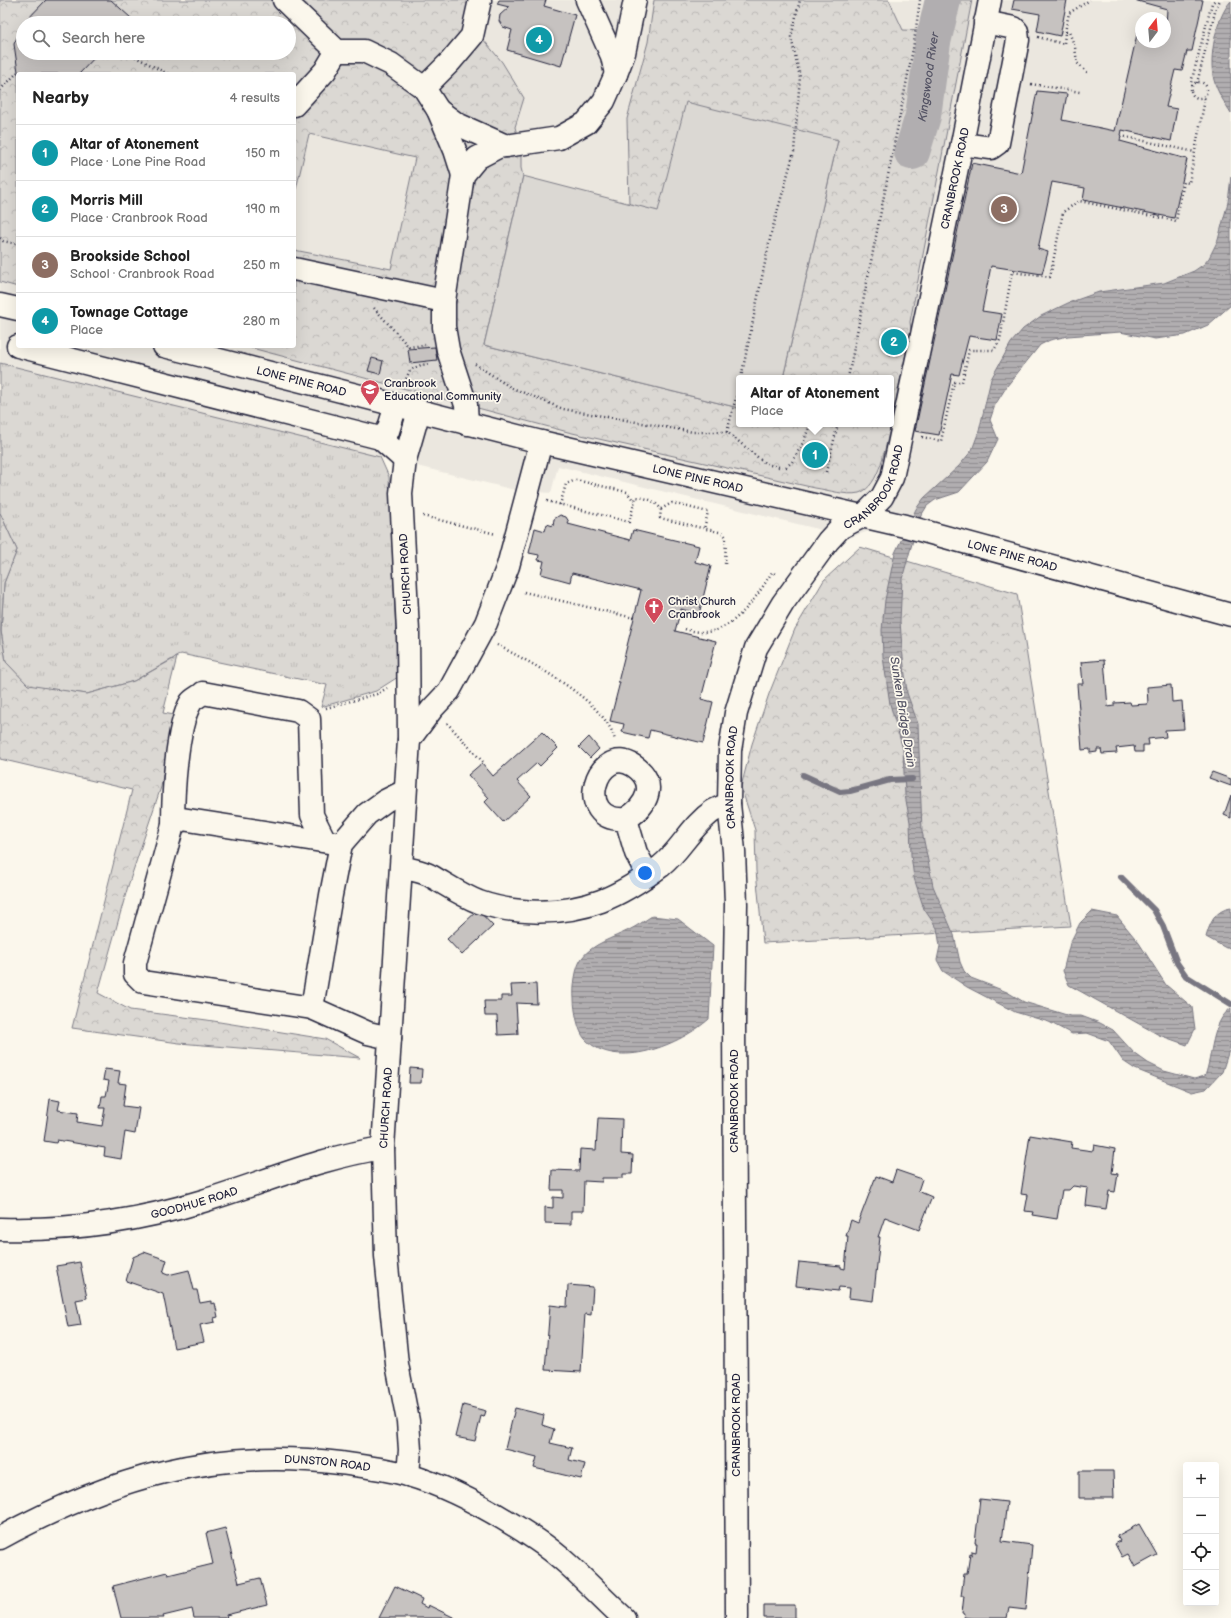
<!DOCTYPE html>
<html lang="en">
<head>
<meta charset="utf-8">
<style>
	:root { --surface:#fff; --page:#f6f6f6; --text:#222; --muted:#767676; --line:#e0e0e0; --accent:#d93025 }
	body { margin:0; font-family:"Balsamiq Sans",sans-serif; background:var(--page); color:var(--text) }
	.controls { position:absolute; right:12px; bottom:12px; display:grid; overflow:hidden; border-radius:4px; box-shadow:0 4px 16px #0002 }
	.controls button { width:36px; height:36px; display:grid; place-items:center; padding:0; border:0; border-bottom:1px solid var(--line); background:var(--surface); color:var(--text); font:20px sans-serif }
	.compass { position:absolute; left:1135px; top:12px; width:36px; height:36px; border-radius:50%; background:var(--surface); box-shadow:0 4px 16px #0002; rotate:16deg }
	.you { position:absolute; left:645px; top:873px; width:14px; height:14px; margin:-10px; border:3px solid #fff; border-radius:50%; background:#1a73e8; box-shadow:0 0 0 6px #1a73e833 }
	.badge { display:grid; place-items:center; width:26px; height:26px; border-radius:50%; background:var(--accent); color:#fff; font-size:13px; font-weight:700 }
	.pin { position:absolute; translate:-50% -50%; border:2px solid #fff; box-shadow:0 1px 4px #0006 }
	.popup { position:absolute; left:736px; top:375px; width:158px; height:52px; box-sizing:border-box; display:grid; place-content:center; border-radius:4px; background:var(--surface); filter:drop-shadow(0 1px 3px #0005); font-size:13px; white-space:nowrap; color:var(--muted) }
	.popup b { font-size:15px; color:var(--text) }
	.popup::after { content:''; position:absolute; left:50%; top:100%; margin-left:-8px; border:8px solid transparent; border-top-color:var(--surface) }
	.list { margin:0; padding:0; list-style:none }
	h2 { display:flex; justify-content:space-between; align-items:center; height:52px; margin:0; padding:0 16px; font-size:17px }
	h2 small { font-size:13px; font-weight:400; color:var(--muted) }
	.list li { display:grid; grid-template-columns:26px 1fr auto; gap:12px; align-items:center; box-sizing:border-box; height:56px; padding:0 16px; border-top:1px solid var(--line) }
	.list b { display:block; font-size:15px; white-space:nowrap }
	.list p { margin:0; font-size:13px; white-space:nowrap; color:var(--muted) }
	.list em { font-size:13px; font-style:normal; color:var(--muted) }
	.icon { flex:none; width:22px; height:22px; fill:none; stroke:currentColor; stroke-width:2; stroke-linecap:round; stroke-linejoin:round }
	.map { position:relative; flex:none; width:1231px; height:1618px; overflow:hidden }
	.search { position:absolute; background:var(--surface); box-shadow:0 4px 16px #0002; left:16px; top:16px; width:280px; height:44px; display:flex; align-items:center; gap:10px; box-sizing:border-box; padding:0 14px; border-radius:22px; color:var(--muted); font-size:15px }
	.panel { position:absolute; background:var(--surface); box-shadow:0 4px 16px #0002; left:16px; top:72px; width:280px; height:276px; border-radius:4px }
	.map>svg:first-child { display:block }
</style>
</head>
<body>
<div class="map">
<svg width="1231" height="1618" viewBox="0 0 1231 1618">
	<defs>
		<pattern id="grass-tufts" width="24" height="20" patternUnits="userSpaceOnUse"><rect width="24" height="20" fill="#dbd8d3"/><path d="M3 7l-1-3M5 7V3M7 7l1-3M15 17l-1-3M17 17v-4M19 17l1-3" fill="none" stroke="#bcb9b6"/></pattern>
		<pattern id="forest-crowns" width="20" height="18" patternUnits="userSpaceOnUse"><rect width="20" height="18" fill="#dbd8d3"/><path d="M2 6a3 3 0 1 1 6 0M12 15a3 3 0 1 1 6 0" fill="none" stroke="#bcb9b6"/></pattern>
		<pattern id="water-rules" width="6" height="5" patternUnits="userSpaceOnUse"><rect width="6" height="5" fill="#b1aeb0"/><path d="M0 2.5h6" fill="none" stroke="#908d90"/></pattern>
	</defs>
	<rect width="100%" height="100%" fill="#fbf7ec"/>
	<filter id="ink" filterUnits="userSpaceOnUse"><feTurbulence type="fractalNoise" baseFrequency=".025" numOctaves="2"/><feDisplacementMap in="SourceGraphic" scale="8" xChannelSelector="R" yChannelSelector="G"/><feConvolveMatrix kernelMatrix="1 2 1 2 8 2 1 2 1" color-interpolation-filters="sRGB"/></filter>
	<g filter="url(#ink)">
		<path fill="#ebe7df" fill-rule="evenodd" d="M0 0H1231L1221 19 1214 39V81L1231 113V177L1228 202 1218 240 1209 258 1194 271 1164 283 1099 292 1068 303 1041 316 991 379 975 443 959 466 916 509 911 517 851 537 558 466 551 493 515 490 380 457 389 477 172 626 132 790 0 759ZM1141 18H1165V42H1141ZM23 23H289V53H23ZM18 74H294V346H18ZM739 378H891V424H739Z"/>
		<path fill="url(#grass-tufts)" stroke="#7e7d87" d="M0 363 380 457 389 477 398 677 376 691 321 707 327 685 181 654 134 681 87 694 28 686 6 662 1 631 4 583 17 550 0 513Z"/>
		<path fill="url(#forest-crowns)" stroke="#7e7d87" fill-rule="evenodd" d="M0 0H473L468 21 502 62 524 98 515 127 521 150V168L523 176 484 345 739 408V424H891C886 443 880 487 859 493 846 496 829 490 815 488L568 432 244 346H294V250L391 269 415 158 309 134 294 198V74H18V287L0 282ZM23 23H289V53H23Z
			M654 0H889L903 30 923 31 929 0H972L910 322 911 330 891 422V378H783L838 140 658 212 629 204 627 119 648 42Z
			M0 513 17 550 4 583 1 631 6 662 28 685 87 694 134 681 177 657 163 713 174 715 161 787 128 886 98 993 130 1010 207 1020 325 1039 360 1058 179 1043 72 1028 132 790 0 759Z
			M860 547 1017 594 1071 926 763 943 756 871 755 830 741 787 752 744 769 694 795 629 824 580Z"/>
		<path fill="#dbd8d3" stroke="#7e7d87" d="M686 102 838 140 783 378H739V408L484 345 523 176 658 211Z"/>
		<path fill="url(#water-rules)" stroke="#787681" d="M1231 1V113C1225 103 1217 92 1214 80 1208 59 1216 17 1231 1Z
			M1231 177V305L1208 325 1185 335 1155 339 1120 332 1068 336 1050 340 1040 345 1007 386 995 405 990 420 998 439 987 462 959 492 935 500 927 506 919 519 902 579 900 621 902 648 907 693 918 724 922 831 933 886 954 935 960 962 964 971 971 978 1007 992 1024 1002 1070 1016H1081L1100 1023 1113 1030 1134 1053 1148 1063 1164 1071 1194 1079 1205 1076C1213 1054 1211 1023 1231 1008V1044L1222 1072 1206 1089 1192 1092 1135 1069 1123 1061 1109 1041 1087 1033 1072 1034 1049 1022 1015 1012 967 987 943 971 937 960 940 946 937 928 924 909 914 878 911 855 910 822 905 795 903 749 890 704 883 657 882 630 885 600 895 553 916 509 924 498 959 466 972 450 979 431 991 379 1011 343 1023 329 1041 316 1068 303 1099 292 1164 283 1194 271 1204 264 1209 258 1218 240 1228 202Z
			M1231 908V948H1226L1206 937C1210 923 1215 910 1231 908Z
			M1092 911 1117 916 1139 943 1166 985 1192 1007 1195 1029 1187 1045 1159 1035 1069 985 1063 971 1070 943 1080 923Z
			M652 916 678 919 713 946 709 1019C681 1044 617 1072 585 1039 578 1032 574 1009 574 999 573 988 575 967 582 958 592 944 613 938 629 930 637 926 644 921 652 916Z"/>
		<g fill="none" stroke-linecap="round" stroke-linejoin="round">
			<path stroke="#787681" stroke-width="6" d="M803 775 840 792 850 791 890 780 912 779
				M1121 877 1154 910 1163 926 1177 963 1186 976 1231 1004"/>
			<path stroke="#b1aeb0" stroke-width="36" id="s1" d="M912 152 923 116 933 42 943 0"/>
		</g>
		<path fill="#c6c2c0" stroke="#22223b" d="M46 0H111L131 18 126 23H24Z
			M499 0H546L544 6 575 15 561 66 507 50 512 30 503 27 499 21 500 15 509 7 497 4Z
			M1014 0H1067L1060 36 1037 31 1040 14 1012 9Z
			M1134 0H1203L1192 51H1187L1182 71 1175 70 1166 107 1177 109 1171 141 1122 130 1120 141 1187 159 1174 218 1083 200 1085 188 1052 182 1038 249 1048 252 1042 274 991 266 982 311 1002 314 997 340 969 336 959 375 952 374 939 435 915 431 972 163 1021 173 1037 91 1067 94 1062 120 1115 131 1138 30H1141V42H1165L1167 9Z
			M23 24V53H99L79 74H21L18 72 14 44Z
			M899 328 907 350 890 356 882 335Z
			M435 347 437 360 410 363 408 349Z
			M372 358 383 361 380 374 368 371Z
			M560 515 566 517 569 522 568 524 630 540 633 530 699 546 695 562 711 566 699 614 681 609 675 631 716 641 701 699 713 702 703 743 650 730 648 738 622 732 624 724 610 721 620 682H618L641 590 572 573 570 582 541 574 544 561 538 560 539 555 529 553 535 528 545 531 547 524 553 526 554 519Z
			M1104 660 1108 707 1114 706V703L1130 702 1131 705 1148 704 1147 687 1171 685 1172 702 1182 701 1184 729 1165 730 1166 737 1148 739 1149 745H1143V752H1135L1134 746 1116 748 1117 753 1102 754 1101 749H1097V752L1090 753V749L1082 750 1077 684H1083L1081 662Z
			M542 732 558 748 540 766 537 763 517 781 531 796 503 822 485 802 489 798 468 775 482 763 493 776Z
			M589 737 599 749 590 758 579 747Z
			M1212 772 1231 779V786L1209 778Z
			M1231 795V818L1224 815Z
			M478 910 493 926 462 955 447 939Z
			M536 984 537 1004 516 1003 518 1034 498 1035 497 1016H485L484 1001H501V996H512L511 985Z
			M410 1068 422 1069 421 1083H409Z
			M105 1069 120 1071 118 1083 126 1084 123 1106 139 1108 135 1134 125 1132 121 1159 104 1156 105 1148 57 1140 56 1143 44 1141 50 1099 60 1101 58 1110 78 1113 77 1122 102 1126 105 1108H100L102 1096H106L109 1081 103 1080Z
			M598 1118 622 1119 621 1154 633 1155 632 1174H623V1178H602V1182L584 1181 583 1211H571V1224L545 1223V1207L553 1208V1197L563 1198V1190H551L552 1170 579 1171 580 1149 596 1150Z
			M1030 1135 1072 1142 1071 1148 1093 1151 1094 1145 1115 1149 1112 1173 1118 1174 1115 1192 1109 1191 1106 1209 1086 1206 1088 1188 1073 1186 1069 1190H1062L1057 1219 1032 1215 1033 1212 1025 1211 1028 1195 1021 1194Z
			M896 1170 922 1179 918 1191 932 1197 919 1230 885 1217 878 1237H880L873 1301 849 1298 850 1288 839 1287 838 1291 796 1286 799 1262 841 1266V1268L845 1269 848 1236H846L851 1220 858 1223 876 1176 892 1182Z
			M144 1252 167 1260 163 1273 168 1275 189 1270 194 1290H197L200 1303 211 1301V1304L215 1303 218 1317 214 1318 215 1322 200 1325 204 1342 174 1348 163 1294 126 1281 133 1257Z
			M80 1262 87 1298 76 1300 81 1325 68 1327 56 1266Z
			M568 1285 593 1287 591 1315 585 1314 581 1372 545 1370 550 1305 567 1307Z
			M463 1405 486 1411 484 1417 481 1416 475 1441 455 1437Z
			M515 1408 544 1415 542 1425 554 1429 550 1443 572 1448 569 1460 585 1464 581 1479 534 1468 537 1457 505 1449Z
			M1079 1471H1113L1114 1498H1079Z
			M980 1499 1007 1502 1002 1541 1032 1545 1026 1610 1009 1608 1007 1618H973L964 1617 965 1614 962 1613 964 1596H961L964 1574H967L970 1554 972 1555V1551L976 1552 977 1543H975Z
			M1139 1524 1157 1555 1135 1567 1128 1554 1122 1557 1115 1544 1120 1541 1117 1536Z
			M225 1528 239 1583 260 1578 267 1605 226 1615 227 1618H194L192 1609 163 1616 164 1618H121L113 1586 167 1572 168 1575 213 1564 206 1533Z
			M395 1586 422 1599 420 1604 427 1608 428 1605 455 1618H379Z
			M764 1605H795V1618H764Z"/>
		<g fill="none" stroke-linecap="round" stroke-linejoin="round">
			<defs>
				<g id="minor">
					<path d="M284 0 337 51H364L391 64 424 88 438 110 455 150 463 175"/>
					<path d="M587 0 612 56 616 74"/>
					<path d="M424 88 450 62 472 36 480 0"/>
					<path d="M294 105 325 71 337 51"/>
					<path d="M438 110 457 124 506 146"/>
					<path d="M962 144 991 148 998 143 1018 40 1017 31 1014 28 985 22"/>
					<path d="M294 269 444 301"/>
					<path d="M0 305 18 309"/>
					<path d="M18 346 380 438 405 460"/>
					<path id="s2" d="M164 346 541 442 905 526 1231 615"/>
					<path d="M467 424 466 405 448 350 444 327V301L463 175 477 158 498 147 559 138 586 123 604 101 616 74 624 53 635 0"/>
					<path d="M380 438 388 431 396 405"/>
					<path d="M409 740 432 709 449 691 486 623 508 566 541 442"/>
					<path d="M626 819C571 823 597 741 634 766 659 783 647 806 626 819L636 853 648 875"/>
					<path d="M173 825C173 795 176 727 191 702 193 699 200 696 203 693L298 711 309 719 312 815 325 841"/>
					<path d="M402 867C411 870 423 871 431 876 447 885 461 895 479 902 516 915 564 915 601 901 622 893 642 880 661 866 680 851 692 825 713 811 718 808 724 806 729 804"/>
					<path d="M312 1008 143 982 135 974V963L173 825 182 819 341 844"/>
					<path d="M390 1038 368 1033 312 1008 331 895 341 844 367 814 385 801 405 791"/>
					<path id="s3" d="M0 1229C68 1231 138 1221 203 1201 263 1183 321 1157 383 1148"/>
					<path id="s4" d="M408 1475 410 1450 408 1421 397 1364 386 1256 383 1148 409 740 408 631 401 493 405 460 419 411"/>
					<path id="s5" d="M0 1538C110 1478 214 1447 340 1463 362 1466 386 1469 408 1475 453 1488 498 1514 537 1540 570 1562 595 1592 624 1618"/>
					<path id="s6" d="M737 1618 734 1022 736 904 734 851 729 804 730 750 736 713 756 648 783 603 828 541 840 528 863 516 882 497 892 478 962 144 990 0"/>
				</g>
			</defs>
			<use href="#minor" stroke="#22223b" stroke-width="25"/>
			<path stroke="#22223b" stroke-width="2.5" stroke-dasharray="1 3" stroke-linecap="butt" d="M1065 32 1069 13 1090 0
				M1038 37 1064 44 1065 32H1069L1075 47 1077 63 1088 73
				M128 53 168 74
				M1191 90a8 8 0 1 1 16 0a8 8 0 1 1-16 0Z
				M1197 83 1216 8 1220 0
				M1031 84 1080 92
				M1192 86 1191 83 1212 3 1215 0
				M0 90 18 72
				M1121 136 1195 152
				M0 238 3 241 18 244
				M374 308 409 347 425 345
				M475 364 510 387 563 409 693 432H727L766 464 779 467H786L792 462 804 441 810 424
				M741 378 771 234 794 152 800 77 791 37 800 0
				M848 378 913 49 920 0
				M403 386 410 370 421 365 430 364
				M727 432 739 386
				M922 437 941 441 954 382H962L969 350H994L1000 340 1012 272 1050 277 1063 212 1079 201 1176 221 1184 182 1189 183 1205 99 1203 96
				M826 472 838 424
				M547 501 629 522 636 497C647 498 654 500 661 509L660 518 723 533 726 537 725 565
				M560 505 566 484 576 480 627 492 634 501
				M661 509 672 503 708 512 704 529
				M423 516 496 534
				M524 592 634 618
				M685 629C691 631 698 632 704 632 734 632 759 594 772 572L777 575
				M497 645C530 662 608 702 615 741
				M326 708 377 694 387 688
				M447 723 483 762 482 763"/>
			<use href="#minor" stroke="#fbf7ec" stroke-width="22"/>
		</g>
	</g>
	<defs>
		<symbol id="school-pin" viewBox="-11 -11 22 30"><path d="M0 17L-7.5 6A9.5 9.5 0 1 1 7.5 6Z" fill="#d1495b" stroke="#fbf7ec"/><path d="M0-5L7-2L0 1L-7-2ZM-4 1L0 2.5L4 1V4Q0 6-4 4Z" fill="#fff"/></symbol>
		<symbol id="church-pin" viewBox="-11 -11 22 30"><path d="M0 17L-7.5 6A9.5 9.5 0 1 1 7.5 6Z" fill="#d1495b" stroke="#fbf7ec"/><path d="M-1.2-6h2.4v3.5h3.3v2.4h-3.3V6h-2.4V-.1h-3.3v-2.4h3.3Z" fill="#fff"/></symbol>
	</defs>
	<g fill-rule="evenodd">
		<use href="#school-pin" x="359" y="378" width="22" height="30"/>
		<use href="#church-pin" x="643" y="596" width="22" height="30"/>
	</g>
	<g text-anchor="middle" stroke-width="3.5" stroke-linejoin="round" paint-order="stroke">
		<g font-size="11" fill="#22223b" stroke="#fbf7ec">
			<text dy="4" stroke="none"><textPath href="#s6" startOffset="1501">CRANBROOK ROAD</textPath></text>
			<text dy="4" stroke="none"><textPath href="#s2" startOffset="142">LONE PINE ROAD</textPath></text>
			<text dy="4" stroke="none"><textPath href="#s2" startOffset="550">LONE PINE ROAD</textPath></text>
			<text dy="4" stroke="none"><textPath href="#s6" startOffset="1177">CRANBROOK ROAD</textPath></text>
			<text dy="4" stroke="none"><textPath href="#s2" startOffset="874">LONE PINE ROAD</textPath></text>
			<text transform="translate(405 574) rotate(-93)" y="4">CHURCH ROAD</text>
			<text dy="4" stroke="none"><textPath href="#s6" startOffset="841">CRANBROOK ROAD</textPath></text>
			<text transform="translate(734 1101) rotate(-90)" y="4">CRANBROOK ROAD</text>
			<text dy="4" stroke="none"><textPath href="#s4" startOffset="369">CHURCH ROAD</textPath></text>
			<text dy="4" stroke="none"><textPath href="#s3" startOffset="197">GOODHUE ROAD</textPath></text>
			<text transform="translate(736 1425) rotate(-90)" y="4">CRANBROOK ROAD</text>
			<text dy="4" stroke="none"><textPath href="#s5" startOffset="342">DUNSTON ROAD</textPath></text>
		</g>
		<g font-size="11" fill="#22223b" stroke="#fbf7ec" text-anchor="start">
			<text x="384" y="387">Cranbrook<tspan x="384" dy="13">Educational Community</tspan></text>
			<text x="668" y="605">Christ Church<tspan x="668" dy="13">Cranbrook</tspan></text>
		</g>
		<g font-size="12" font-style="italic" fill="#545364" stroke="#fbf7ec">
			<text dy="4" stroke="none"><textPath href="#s1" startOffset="77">Kingswood River</textPath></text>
			<text transform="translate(903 712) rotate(81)" y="4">Sunken Bridge Drain</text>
		</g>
	</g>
</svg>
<div class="controls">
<button>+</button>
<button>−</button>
<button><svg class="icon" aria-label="locate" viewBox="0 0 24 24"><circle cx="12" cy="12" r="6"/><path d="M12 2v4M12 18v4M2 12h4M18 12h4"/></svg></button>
<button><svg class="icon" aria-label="layers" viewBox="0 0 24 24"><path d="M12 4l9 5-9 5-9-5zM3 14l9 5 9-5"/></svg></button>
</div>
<svg class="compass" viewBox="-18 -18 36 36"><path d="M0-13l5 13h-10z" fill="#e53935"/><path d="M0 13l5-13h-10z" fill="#767676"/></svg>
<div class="you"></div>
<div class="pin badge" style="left:815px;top:455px;background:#0f9aa8">1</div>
<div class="popup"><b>Altar of Atonement</b>Place</div>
<div class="pin badge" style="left:894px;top:342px;background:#0f9aa8">2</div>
<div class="pin badge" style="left:1004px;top:209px;background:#8d6e63">3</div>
<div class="pin badge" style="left:539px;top:40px;background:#0f9aa8">4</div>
<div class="search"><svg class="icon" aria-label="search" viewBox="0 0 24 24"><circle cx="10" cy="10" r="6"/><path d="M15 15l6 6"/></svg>Search here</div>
<section class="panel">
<h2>Nearby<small>4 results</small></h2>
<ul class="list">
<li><span class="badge" style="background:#0f9aa8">1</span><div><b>Altar of Atonement</b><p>Place · Lone Pine Road</p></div><em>150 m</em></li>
<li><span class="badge" style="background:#0f9aa8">2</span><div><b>Morris Mill</b><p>Place · Cranbrook Road</p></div><em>190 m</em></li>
<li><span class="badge" style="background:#8d6e63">3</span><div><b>Brookside School</b><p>School · Cranbrook Road</p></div><em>250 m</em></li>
<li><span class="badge" style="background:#0f9aa8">4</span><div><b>Townage Cottage</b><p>Place</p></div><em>280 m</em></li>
</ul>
</section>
</div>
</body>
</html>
